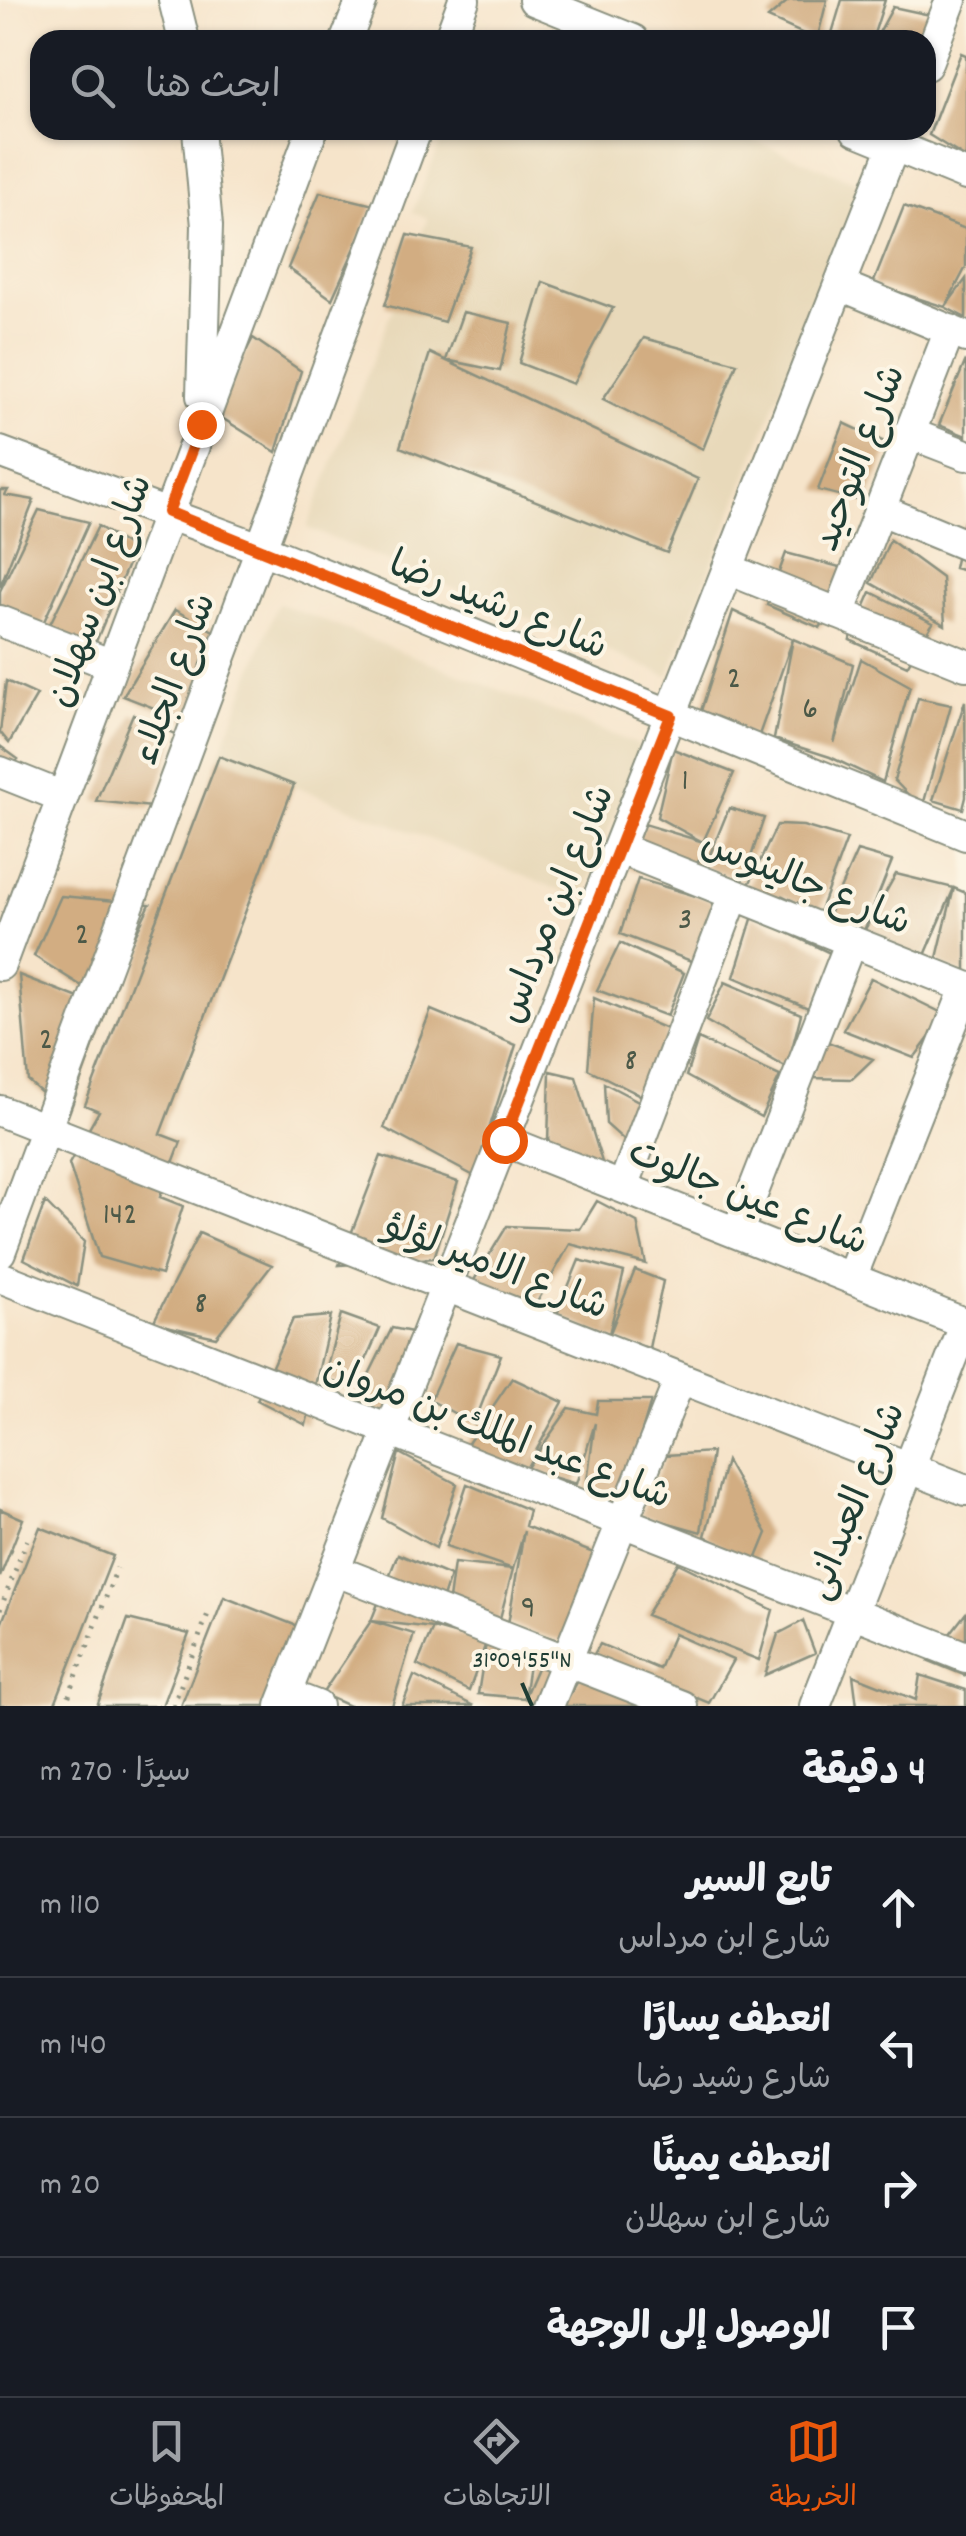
<!DOCTYPE html>
<html lang="ar">
<head>
<meta charset="utf-8">
<style>
	:root { --surface:#171b24; --page:#242831; --text:#f1f3f6; --muted:#9ea1a6; --line:#363941; --accent:#ea580c }
	body { margin:0; font-family:Dekko,"Playpen Sans Arabic",sans-serif; background:var(--page); color:var(--text); direction:rtl }
	.stop { position:absolute; width:30px; height:30px; margin:-22px; border:8px solid #ea580c; border-radius:50%; background:#fff }
	.stop.end { background:#ea580c; border-color:#fff; box-shadow:0 2px 10px #0008 }
	.list { margin:0; padding:0; list-style:none }
	h2 { display:flex; justify-content:space-between; align-items:center; height:130px; margin:0; padding:0 40px; font-size:42px }
	h2 small { font-size:32px; font-weight:400; color:var(--muted) }
	.list li { display:grid; grid-template-columns:65px 1fr auto; gap:30px; align-items:center; box-sizing:border-box; height:140px; padding:0 40px; border-top:2px solid var(--line) }
	.list b { display:block; font-size:38px; white-space:nowrap }
	.list p { margin:0; font-size:32px; white-space:nowrap; color:var(--muted) }
	.list em { font-size:32px; font-style:normal; color:var(--muted) }
	.icon { flex:none; width:55px; height:55px; fill:none; stroke:currentColor; stroke-width:2; stroke-linecap:round; stroke-linejoin:round }
	.map { position:relative; flex:none; width:966px; height:1706px; overflow:hidden; direction:ltr }
	.search { position:absolute; background:var(--surface); box-shadow:0 2px 8px #0004; left:30px; right:30px; top:30px; height:110px; display:flex; align-items:center; gap:25px; box-sizing:border-box; padding:0 35px; border-radius:30px; color:var(--muted); font-size:38px }
	.sheet { height:690px; background:var(--surface) }
	nav { display:flex; justify-content:space-around; align-items:center; box-sizing:border-box; height:140px; border-top:2px solid var(--line); background:var(--surface); font-size:28px; color:var(--muted) }
	nav a { display:grid; justify-items:center; gap:5px }
	nav .on { color:var(--accent) }
	.map>svg:first-child { display:block }
</style>
</head>
<body>
<div class="map">
<svg width="966" height="1706" viewBox="0 0 966 1706">
	<rect width="100%" height="100%" fill="#fcf5e5"/>
	<filter id="ink" filterUnits="userSpaceOnUse"><feTurbulence type="fractalNoise" baseFrequency=".01" numOctaves="2"/><feDisplacementMap in="SourceGraphic" scale="20" xChannelSelector="R" yChannelSelector="G"/><feConvolveMatrix kernelMatrix="1 2 1 2 8 2 1 2 1" color-interpolation-filters="sRGB"/></filter>
	<filter id="wash" filterUnits="userSpaceOnUse"><feTurbulence type="fractalNoise" baseFrequency=".0048" numOctaves="4" result="noise"/><feDisplacementMap in="SourceGraphic" scale="40" xChannelSelector="R" yChannelSelector="G"/><feGaussianBlur stdDeviation="2.25" result="paint"/><feColorMatrix in="noise" values="0 0 0 0 0 0 0 0 0 0 0 0 0 0 0 0 0 1.4 0 .05"/><feComposite in="paint" operator="in"/></filter>
	<g filter="url(#wash)">
		<rect width="100%" height="100%" fill="#f6e4ca"/>
		<path fill="#e8d9ba" d="M446 130H727L861 184 668 676 307 528 428 218 412 213Z
			M278 603 641 746 582 899 219 756Z"/>
		<g id="blocks">
			<path fill="#d2ad82" d="M789 0H827L817 40 768 18Z
				M842 0H885L872 40H830Z
				M893 7 930 15 921 40H875Z
				M961 53 966 55V158L929 135Z
				M320 192 374 205 332 299 288 268Z
				M904 206 966 229V267L945 307 873 284Z
				M408 235 471 247 444 322 385 305Z
				M966 279V318L945 307Z
				M543 282 613 308 573 384 519 363Z
				M463 312 511 323 500 371 446 360Z
				M253 338 301 371 276 452 214 413Z
				M644 338 737 363 703 449 603 399Z
				M430 353 698 479 667 553 400 447Z
				M966 360V436L939 425Z
				M844 423 891 445 866 502 818 490Z
				M0 490H8L5 495 34 500 0 587Z
				M39 510 89 522 41 628 0 608V591Z
				M964 522H966V571L954 568Z
				M98 526 134 550 90 656 48 628Z
				M890 540 942 578 945 625 871 583Z
				M786 553 855 571 820 628 767 605Z
				M871 592 933 623 907 666 850 640Z
				M175 610 228 639 187 721 123 696Z
				M733 611 793 639 758 738 699 717Z
				M793 639 853 664 834 743 861 659 910 686 883 782 830 757 774 739Z
				M6 681 37 695 9 743 0 732Z
				M918 698 951 705 922 809 894 780Z
				M965 701 966 797 963 809 933 800Z
				M133 714 177 735 151 807 96 801Z
				M0 746 18 759 10 766 0 761Z
				M673 749 734 773 703 842 657 817Z
				M219 756 294 785 160 1134 181 1142 160 1197 183 1206 161 1275 99 1257 69 1164 99 1111 85 1105Z
				M729 808 764 818 743 881 705 867Z
				M644 824 710 844 682 885 628 868Z
				M777 825 803 826 847 839 819 913 783 896 781 904 747 889Z
				M857 851 892 861 863 933 826 921Z
				M896 874 954 888 923 960 863 933Z
				M638 879 713 901 707 967 620 934Z
				M954 888 966 893V976L936 962Z
				M61 896 150 904 104 1000 34 956Z
				M753 916 830 953 813 1010 734 977Z
				M620 943 684 973 667 1016 597 990Z
				M19 975 107 1009 68 1116 28 1081Z
				M871 978 946 1015 914 1058 843 1030Z
				M725 982 801 1014 787 1068 706 1021Z
				M594 998 669 1030 646 1098 588 1069Z
				M431 1010 516 1045 474 1176 384 1128Z
				M698 1039 780 1076 761 1117 686 1076Z
				M825 1041 873 1059 852 1079 811 1078Z
				M550 1071 576 1077 605 1172 548 1143Z
				M604 1083 646 1105 636 1151 606 1124Z
				M381 1156 458 1182 434 1258 339 1265Z
				M597 1201 637 1222 646 1264 570 1244 536 1304 471 1285 507 1226 580 1229Z
				M45 1202 84 1242 77 1286 24 1259Z
				M199 1233 272 1265 216 1337 153 1323Z
				M579 1260 624 1272 608 1338 557 1314Z
				M635 1270 663 1281 649 1348 608 1338Z
				M341 1314 380 1328 353 1390 324 1378Z
				M331 1316 306 1425 257 1400 293 1319Z
				M392 1328 437 1337 410 1424 355 1403Z
				M456 1343 501 1355 474 1424 430 1400Z
				M512 1378 563 1402 512 1494 454 1464Z
				M598 1401H651L619 1508 586 1489 595 1423 576 1484 526 1469 569 1408 596 1414Z
				M712 1452 701 1532 640 1515 666 1455Z
				M399 1453 457 1484 436 1548 382 1518Z
				M726 1461 767 1533 754 1565 705 1536Z
				M467 1484 529 1510 525 1526 601 1556 564 1642 508 1624 524 1531 513 1569 446 1546Z
				M0 1509 23 1519 0 1577Z
				M40 1527 113 1556 54 1706H0V1627Z
				M398 1554 450 1576 433 1628 371 1621Z
				M454 1563 513 1569 499 1622 448 1607Z
				M678 1563 773 1610 759 1660 646 1615Z
				M224 1597 297 1626 266 1706H181Z
				M966 1613V1676L929 1661Z
				M128 1619 189 1634 162 1706H97Z
				M371 1621 414 1634 392 1706H349L322 1694Z
				M803 1621 815 1653 765 1675 778 1634Z
				M433 1628 486 1643 469 1691 417 1665Z
				M674 1634 733 1660 709 1703 654 1680 640 1706H563L600 1644 659 1669Z
				M486 1643 530 1658 524 1698 478 1694Z
				M540 1661 574 1677 539 1706 524 1698Z
				M853 1675 916 1700 920 1675 966 1690V1706H857Z
				M414 1676 474 1706H402Z"/>
		</g>
	</g>
	<g filter="url(#ink)">
		<use href="#blocks" fill-opacity="0" stroke="#8a907f" stroke-width="2.5"/>
		<g fill="none" stroke-linecap="round" stroke-linejoin="round">
			<defs>
				<path id="street" d="M174 0 184 40
					M534 0 633 40
					M346 40 362 0
					M449 40 464 0
					M926 65 951 0
					M198 130 207 226 202 396
					M856 130 966 175
					M840 285 966 337
					M909 433 966 455
					M0 452 262 549 966 835
					M879 509 966 545
					M728 569 966 665
					M839 614 950 330
					M0 621 112 665
					M0 772 63 797
					M618 848 966 987
					M0 965 312 130
					M0 1111 966 1490
					M503 1140 966 1324
					M623 1187 734 895
					M737 1233 851 941
					M0 1252 416 130
					M0 1277 966 1657
					M851 1278 966 988
					M334 1570 682 1706
					M286 1694 317 1706
					M281 1706 900 130
					M548 1706 680 1379
					M815 1706 966 1323"/>
			</defs>
			<use href="#street" stroke="#8a907f" stroke-width="34"/>
			<path stroke="#8a907f" stroke-width="5" stroke-dasharray="2.5 8" stroke-linecap="butt" d="M0 1610 27 1540
				M65 1706 117 1568
				M173 1706 209 1611"/>
			<use href="#street" stroke="#fff" stroke-width="30"/>
		</g>
	</g>
	<g fill="none" stroke-linecap="round" stroke-linejoin="round" filter="url(#ink)">
		<path stroke="#ea580c" stroke-width="12" d="M201 424 168 512 671 716 504 1140"/>
	</g>
	<path fill="none" stroke="#1f3d34" stroke-width="4" d="M522 1683 532 1706"/>
	<g text-anchor="middle" stroke-width="8" stroke-linejoin="round" paint-order="stroke">
		<g font-size="32" fill="#4c5948">
			<text x="734" y="687">2</text>
			<text x="810" y="717">6</text>
			<text x="685" y="789">1</text>
			<text x="685" y="928">3</text>
			<text x="82" y="943">2</text>
			<text x="46" y="1048">2</text>
			<text x="631" y="1069">8</text>
			<text x="120" y="1223">142</text>
			<text x="201" y="1312">8</text>
			<text x="528" y="1616">9</text>
		</g>
		<g font-size="38" fill="#1f3d34" stroke="#fcf5e5">
			<text transform="translate(857 457) rotate(-69)" y="13">شارع التوحيد</text>
			<text transform="translate(97 590) rotate(-70)" y="13">شارع ابن سهلان</text>
			<text transform="translate(499 603) rotate(22)" y="13">شارع رشيد رضا</text>
			<text transform="translate(172 678) rotate(-70)" y="13">شارع الجلاء</text>
			<text transform="translate(807 881) rotate(22)" y="13">شارع جالينوس</text>
			<text transform="translate(554 903) rotate(-68)" y="13">شارع ابن مرداس</text>
			<text transform="translate(749 1195) rotate(22)" y="13">شارع عين جالوت</text>
			<text transform="translate(497 1264) rotate(21)" y="13">شارع الامير لؤلؤ</text>
			<text transform="translate(498 1430) rotate(21)" y="13">شارع عبد الملك بن مروان</text>
			<text transform="translate(853 1500) rotate(-68)" y="13">شارع العبدانى</text>
		</g>
	</g>
	<g font-size="25" text-anchor="middle" fill="#1f3d34" stroke="#fcf5e5" stroke-width="8" stroke-linejoin="round" paint-order="stroke">
		<text x="522" y="1667">31°09'55"N</text>
	</g>
</svg>
<div class="stop" style="left:504px;top:1140px"></div>
<div class="stop end" style="left:201px;top:424px"></div>
<div class="search"><svg class="icon" aria-label="search" viewBox="0 0 24 24"><circle cx="10" cy="10" r="6"/><path d="M15 15l6 6"/></svg>ابحث هنا</div>
</div>
<section class="sheet">
<h2>4 دقيقة<small>سيرًا · 270 m</small></h2>
<ul class="list">
<li><svg class="icon" aria-label="ahead" viewBox="0 0 24 24"><path d="M12 20V5M6 11l6-6 6 6"/></svg><div><b>تابع السير</b><p>شارع ابن مرداس</p></div><em>110 m</em></li>
<li><svg class="icon" aria-label="left" viewBox="0 0 24 24"><path d="M17 20v-9H6M10 6l-5 5 5 5"/></svg><div><b>انعطف يسارًا</b><p>شارع رشيد رضا</p></div><em>140 m</em></li>
<li><svg class="icon" aria-label="right" viewBox="0 0 24 24"><path d="M7 20v-9h11M14 6l5 5-5 5"/></svg><div><b>انعطف يمينًا</b><p>شارع ابن سهلان</p></div><em>20 m</em></li>
<li><svg class="icon" aria-label="arrive" viewBox="0 0 24 24"><path d="M6 21V4h12l-3 4 3 4H6"/></svg><div><b>الوصول إلى الوجهة</b></div></li>
</ul>
</section>
<nav>
<a class="on"><svg class="icon" aria-label="map" viewBox="0 0 24 24"><path d="M3 6l6-2 6 2 6-2v14l-6 2-6-2-6 2zM9 4v14M15 6v14"/></svg>الخريطة</a>
<a><svg class="icon" aria-label="directions" viewBox="0 0 24 24"><path d="M12 3l9 9-9 9-9-9zM9 14v-3h6M13 9l2 2-2 2"/></svg>الاتجاهات</a>
<a><svg class="icon" aria-label="saved" viewBox="0 0 24 24"><path d="M7 4h10v16l-5-4-5 4z"/></svg>المحفوظات</a>
</nav>
</body>
</html>
